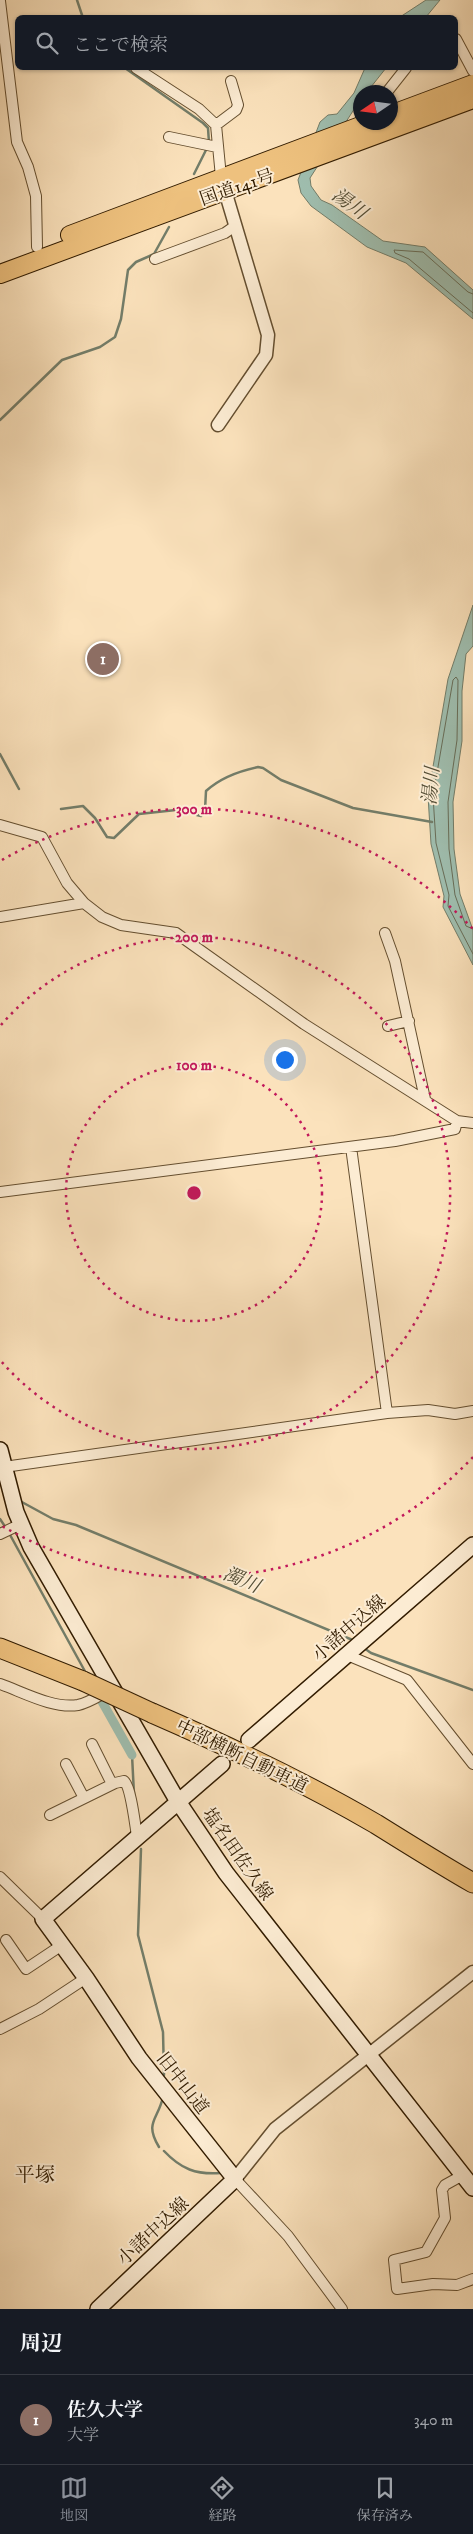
<!DOCTYPE html>
<html lang="ja">
<head>
<meta charset="utf-8">
<style>
	:root { --surface:#171b24; --page:#20242c; --text:#f1f3f6; --muted:#9ea1a6; --line:#363941; --accent:#8c9099 }
	body { margin:0; font-family:"IM FELL DW Pica","Noto Serif JP",serif; background:var(--page); color:var(--text) }
	.compass { position:absolute; left:353px; top:85px; width:45px; height:45px; border-radius:50%; background:var(--surface); box-shadow:0 1px 4px #0004; rotate:257deg }
	.you { position:absolute; left:284px; top:1059px; width:18px; height:18px; margin:-12px; border:4px solid #fff; border-radius:50%; background:#1a73e8; box-shadow:0 0 0 8px #1a73e833 }
	.badge { display:grid; place-items:center; width:32px; height:32px; border-radius:50%; background:var(--accent); color:#fff; font-size:16px; font-weight:700 }
	.pin { position:absolute; translate:-50% -50%; border:2px solid #fff; box-shadow:0 1px 5px #0006 }
	.list { margin:0; padding:0; list-style:none }
	h2 { display:flex; justify-content:space-between; align-items:center; height:65px; margin:0; padding:0 20px; font-size:21px }
	h2 small { font-size:16px; font-weight:400; color:var(--muted) }
	.list li { display:grid; grid-template-columns:32px 1fr auto; gap:15px; align-items:center; box-sizing:border-box; height:90px; padding:0 20px; border-top:1px solid var(--line) }
	.list b { display:block; font-size:19px; white-space:nowrap }
	.list p { margin:0; font-size:16px; white-space:nowrap; color:var(--muted) }
	.list em { font-size:16px; font-style:normal; color:var(--muted) }
	.icon { flex:none; width:28px; height:28px; fill:none; stroke:currentColor; stroke-width:2; stroke-linecap:round; stroke-linejoin:round }
	.map { position:relative; flex:none; width:473px; height:2309px; overflow:hidden }
	.search { position:absolute; background:var(--surface); box-shadow:0 1px 4px #0004; left:15px; right:15px; top:15px; height:55px; display:flex; align-items:center; gap:12px; box-sizing:border-box; padding:0 18px; border-radius:8px; color:var(--muted); font-size:19px }
	.sheet { height:155px; background:var(--surface) }
	nav { display:flex; justify-content:space-around; align-items:center; box-sizing:border-box; height:70px; border-top:1px solid var(--line); background:var(--surface); font-size:14px; color:var(--muted) }
	nav a { display:grid; justify-items:center; gap:2px }
	nav .on { color:var(--accent) }
	.map>svg:first-child { display:block }
</style>
</head>
<body>
<div class="map">
<svg width="473" height="2309" viewBox="0 0 473 2309">
	<rect width="100%" height="100%" fill="#fbe2bc"/>
	<filter id="stains"><feTurbulence type="fractalNoise" baseFrequency=".004" numOctaves="4"/><feColorMatrix values="0 0 0 0 .2 0 0 0 0 .09 0 0 0 0 .02 0 0 0 .5 -.17"/></filter>
	<radialGradient id="worn" r=".72"><stop offset=".6" stop-color="#630" stop-opacity="0"/><stop offset="1" stop-color="#630" stop-opacity=".3"/></radialGradient>
	<path fill="#9fbeaf" stroke="#737d69" d="M426 0H440L426 17H400Z
		M365 68H386L367 92H360V100L310 178 311 186 321 200 332 205 383 241 425 247 473 290V319L406 263 367 247 311 206 301 193 298 180 320 122 328 115 337 114 354 93Z
		M473 605V646L466 654 462 691V741L453 802 454 849 460 894 473 930V965L443 907 444 896 431 844 428 796 448 679Z"/>
	<g fill="none" stroke-linecap="round" stroke-linejoin="round">
		<path stroke="#686d58" stroke-width="1" d="M473 294 468 292 423 252 394 250 395 253 409 259 473 313
			M473 929 466 926 455 895 449 849 448 802 457 740 458 680 456 677 453 680 433 796 436 843 449 895 448 906 473 954"/>
		<path stroke="#737d69" stroke-width="2.5" d="M77 0 83 18
			M125 68 203 123 208 128 209 143
			M194 174 207 148
			M0 420 62 360 100 347 115 337 121 319 128 270 136 262 154 254 169 227
			M0 754 19 789
			M61 809 83 806 95 818 107 837 114 838 139 814 176 810 201 816 205 810 206 791C220 778 239 771 258 767L263 768 281 780 353 808 432 822
			M20 1501 53 1519 76 1525 355 1641
			M0 1519 6 1528
			M9 1533 87 1675
			M364 1648 371 1653 473 1690
			M132 1755 134 1794
			M141 1849 138 1935 163 2032 164 2075
			M159 2147C144 2122 158 2120 163 2097
			M164 2151C181 2169 196 2175 221 2173"/>
		<path stroke="#9fbeaf" stroke-width="9" d="M100 1698 132 1755"/>
		<defs>
			<path id="minor" d="M0 1 17 142 28 167 36 196 37 247
				M456 39 473 71
				M136 68 199 109 216 125
				M387 92 406 68
				M169 137 217 147
				M221 177 216 125 236 110 238 105 231 81
				M155 259 225 233 235 226
				M0 825 42 837 67 883 84 903 102 917 121 925 176 933 304 1024 457 1121 473 1123
				M0 917 84 903
				M385 933 395 961 425 1099
				M388 1026 409 1021
				M351 1147 387 1413
				M0 1192 395 1141 455 1129 457 1121
				M4 1467 387 1413 428 1410 455 1414 473 1411
				M0 1534 21 1524
				M347 1655 407 1680 473 1764
				M0 1684C23 1692 53 1709 78 1705 88 1703 97 1697 106 1692
				M92 1744 112 1784
				M66 1764 84 1798
				M50 1815 115 1783 124 1781C131 1787 135 1825 137 1836
				M0 1877 43 1919
				M6 1940 26 1969 62 1945
				M0 2029 39 2009 86 1978
				M463 2175 445 2185 442 2190 445 2218 426 2252 394 2260 397 2289 433 2284 457 2285 473 2279
				M235 2179 288 2236 342 2309"/>
			<path id="tertiary" d="M218 425 266 355 268 335 223 184
				M235 2179 275 2129 473 1972"/>
			<path id="secondary" d="M0 1450 16 1512 31 1547 177 1800 226 1873 473 2188
				M249 1740 473 1545
				M98 2309 235 2179 139 2058 86 1978 43 1919 222 1764"/>
			<path id="trunk" d="M390 115 473 84
				M70 235 371 122
				M0 274 473 99"/>
			<path id="motorway" d="M0 1648 83 1681
				M152 1713C228 1746 304 1782 376 1824 408 1844 440 1864 473 1883"/>
		</defs>
		<use href="#minor" stroke="#644e2f" stroke-width="12"/>
		<use href="#tertiary" stroke="#644e2f" stroke-width="15"/>
		<use href="#secondary" stroke="#321c00" stroke-width="18"/>
		<use href="#trunk" stroke="#321c00" stroke-width="20"/>
		<use href="#motorway" stroke="#321c00" stroke-width="21"/>
		<use href="#minor" stroke="#fcecd3" stroke-width="10"/>
		<use href="#tertiary" stroke="#fcecd3" stroke-width="12"/>
		<use href="#secondary" stroke="#fcecd3" stroke-width="15"/>
		<use href="#trunk" stroke="#eec17e" stroke-width="18"/>
		<use href="#motorway" stroke="#eec17e" stroke-width="19"/>
		<defs>
			<path id="motorway-bridge" d="M83 1681 152 1713"/>
		</defs>
		<use href="#motorway-bridge" stroke="#321c00" stroke-width="21" stroke-linecap="butt"/>
		<use href="#motorway-bridge" stroke="#eec17e" stroke-width="19"/>
	</g>
	<g fill="none" stroke="#c2185b" stroke-width="2.5" stroke-dasharray="2.5 5">
		<circle cx="194" cy="1193" r="128"/>
		<path d="M1 1025A256 256 0 1 1 1 1361"/>
		<path d="M473 1457A384 384 0 0 1 2 1526M2 860A384 384 0 0 1 473 929"/>
	</g>
	<g text-anchor="middle" stroke-width="4" stroke-linejoin="round" paint-order="stroke">
		<g font-size="18" fill="#321c00" stroke="#fcecd3">
			<text transform="translate(237 187) rotate(-19)" y="6">国道141号</text>
			<text transform="translate(349 1628) rotate(-41)" y="6">小諸中込線</text>
			<text transform="translate(242 1756) rotate(26)" y="6">中部横断自動車道</text>
			<text transform="translate(238 1854) rotate(55)" y="6">塩名田佐久線</text>
			<text transform="translate(183 2083) rotate(52)" y="6">旧中山道</text>
			<text transform="translate(153 2231) rotate(-43)" y="6">小諸中込線</text>
		</g>
		<g font-size="19" font-style="italic" fill="#534d35" stroke="#fcecd3">
			<text transform="translate(350 203) rotate(36)" y="7">湯川</text>
			<text transform="translate(430 786) rotate(-85)" y="7">湯川</text>
			<text transform="translate(242 1579) rotate(23)" y="7">濁川</text>
		</g>
		<g font-size="20" fill="#321c00" stroke="#fcecd3">
			<text x="35" y="2181">平塚</text>
		</g>
	</g>
	<circle cx="194" cy="1193" r="8" fill="#c2185b" stroke="#fcecd3" stroke-width="2.5"/>
	<g font-size="15" text-anchor="middle" font-weight="bold" fill="#c2185b" stroke="#fcecd3" stroke-width="4" stroke-linejoin="round" paint-order="stroke">
		<text x="194" y="814">300 m</text>
		<text x="194" y="942">200 m</text>
		<text x="194" y="1070">100 m</text>
	</g>
	<rect width="100%" height="100%" filter="url(#stains)"/>
	<rect width="100%" height="100%" fill="url(#worn)"/>
</svg>
<svg class="compass" viewBox="-18 -18 36 36"><path d="M0-13l5 13h-10z" fill="#e53935"/><path d="M0 13l5-13h-10z" fill="#9ea1a6"/></svg>
<div class="you"></div>
<div class="pin badge" style="left:103px;top:659px;background:#8d6e63">1</div>
<div class="search"><svg class="icon" aria-label="search" viewBox="0 0 24 24"><circle cx="10" cy="10" r="6"/><path d="M15 15l6 6"/></svg>ここで検索</div>
</div>
<section class="sheet">
<h2>周辺<small></small></h2>
<ul class="list">
<li><span class="badge" style="background:#8d6e63">1</span><div><b>佐久大学</b><p>大学</p></div><em>340 m</em></li>
</ul>
</section>
<nav>
<a class="on"><svg class="icon" aria-label="map" viewBox="0 0 24 24"><path d="M3 6l6-2 6 2 6-2v14l-6 2-6-2-6 2zM9 4v14M15 6v14"/></svg>地図</a>
<a><svg class="icon" aria-label="directions" viewBox="0 0 24 24"><path d="M12 3l9 9-9 9-9-9zM9 14v-3h6M13 9l2 2-2 2"/></svg>経路</a>
<a><svg class="icon" aria-label="saved" viewBox="0 0 24 24"><path d="M7 4h10v16l-5-4-5 4z"/></svg>保存済み</a>
</nav>
</body>
</html>
